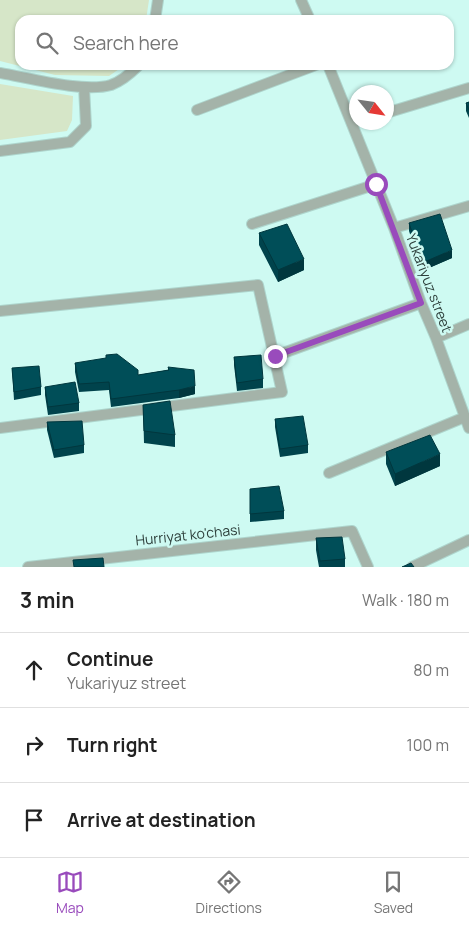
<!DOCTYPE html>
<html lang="en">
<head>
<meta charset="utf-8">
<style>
	:root { --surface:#fff; --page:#f6f6f6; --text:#222; --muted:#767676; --line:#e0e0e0; --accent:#994bbc }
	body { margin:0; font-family:Manrope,sans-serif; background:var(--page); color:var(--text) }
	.compass { position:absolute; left:349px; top:85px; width:45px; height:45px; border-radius:50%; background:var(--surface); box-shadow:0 1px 4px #0004; rotate:120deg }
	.stop { position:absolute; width:15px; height:15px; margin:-11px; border:4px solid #994bbc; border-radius:50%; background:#fff }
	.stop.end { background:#994bbc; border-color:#fff; box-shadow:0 1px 5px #0008 }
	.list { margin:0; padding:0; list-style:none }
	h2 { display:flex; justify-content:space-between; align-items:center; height:65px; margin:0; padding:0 20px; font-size:21px }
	h2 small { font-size:16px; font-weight:400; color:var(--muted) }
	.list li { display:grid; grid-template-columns:32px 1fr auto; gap:15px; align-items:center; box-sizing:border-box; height:75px; padding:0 20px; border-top:1px solid var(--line) }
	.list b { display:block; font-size:19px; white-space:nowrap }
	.list p { margin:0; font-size:16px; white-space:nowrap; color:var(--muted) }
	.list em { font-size:16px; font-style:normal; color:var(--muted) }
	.icon { flex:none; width:28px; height:28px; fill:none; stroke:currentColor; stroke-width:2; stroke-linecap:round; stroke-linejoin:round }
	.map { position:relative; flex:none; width:469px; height:567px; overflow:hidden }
	.search { position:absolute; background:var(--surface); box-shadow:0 1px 4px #0004; left:15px; right:15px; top:15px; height:55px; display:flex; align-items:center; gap:12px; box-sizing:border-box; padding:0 18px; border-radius:15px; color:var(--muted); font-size:19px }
	.sheet { height:290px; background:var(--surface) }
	nav { display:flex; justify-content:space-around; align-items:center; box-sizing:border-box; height:70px; border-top:1px solid var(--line); background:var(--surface); font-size:14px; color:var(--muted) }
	nav a { display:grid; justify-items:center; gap:2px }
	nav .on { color:var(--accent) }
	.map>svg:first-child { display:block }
</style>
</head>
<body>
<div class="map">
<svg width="469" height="567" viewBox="0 0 469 567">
	<rect width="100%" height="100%" fill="#cefaf2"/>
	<path fill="#d6e6c8" d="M0 0H149L146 20H20V65H125L109 76 55 75 0 61Z
		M0 84 73 96 72 120 67 131 0 140Z"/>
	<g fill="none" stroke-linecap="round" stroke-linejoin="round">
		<defs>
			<path id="minor" d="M301 0 310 20
				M155 20 158 0
				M328 65 394 228 421 303 436 338 469 428
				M0 73C29 78 84 93 111 85 122 81 131 73 139 65
				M197 110 316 65
				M386 113 469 88
				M0 151 70 142 86 126 84 87
				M252 224 377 184
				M394 228 469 206
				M0 311 258 285 282 392 0 428
				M436 338 469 324
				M275 356 421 303
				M329 473 465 417
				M28 567 352 531 368 567
				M412 567 469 540"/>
		</defs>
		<use href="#minor" stroke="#aed5cd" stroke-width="12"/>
		<use href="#minor" stroke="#a4b3a9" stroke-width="10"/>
	</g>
	<path fill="#00434c" d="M469 102V118L466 111V103Z
		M409 223 452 258 422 271 409 231Z
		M259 233 304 270 278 282 259 245Z
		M234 357 263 379V388L237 391 234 365Z
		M75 363 138 375 168 370V367L195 394 179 398 111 407 109 390 79 392 75 372Z
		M12 368 41 387V395L14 400Z
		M45 387 79 403V411L48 415 45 395Z
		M143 405 175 435V447L144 443Z
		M275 419 308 445V453L280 457 275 427Z
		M47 422 84 445V453L54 458 47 430Z
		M386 452 440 466 395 486 386 464Z
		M250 489 284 511V519L250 522Z
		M316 538 345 559V567H319L316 550Z"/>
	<path fill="#00373e" d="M452 250V258L422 271V263Z
		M304 259V270L278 282V270Z
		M195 386V394L179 398V390Z
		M440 454V466L395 486V474Z"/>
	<path fill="#004e58" stroke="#00373e" d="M469 102V110L466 103Z
		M440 214 452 250 422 263 409 223Z
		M287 224 304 259 278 270 259 233Z
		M117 354 138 370V375L169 370 168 367 194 370 195 386 179 390 111 399 109 382 79 384 75 363 106 358V355Z
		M261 355 263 379 237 383 234 357Z
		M39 366 41 387 14 392 12 368Z
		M75 382 79 403 48 407 45 387Z
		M170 401 175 435 144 431 143 405Z
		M303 416 308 445 280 449 275 419Z
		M82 421 84 445 54 450 47 422Z
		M430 435 440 454 395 474 386 452Z
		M279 486 284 511 250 514V489Z
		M342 537 345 559 320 561 316 538Z
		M103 558 104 567H74L73 560Z
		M411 563 414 567H402Z"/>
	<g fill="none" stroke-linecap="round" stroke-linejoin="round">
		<path stroke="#994bbc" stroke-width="6" d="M275 356 421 303 376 184"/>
	</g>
	<g text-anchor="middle" stroke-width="5" stroke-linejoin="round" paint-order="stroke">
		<g font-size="14" fill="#2d3f3b" stroke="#cefaf2">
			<text transform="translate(429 283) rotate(69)" y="5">Yukariyuz street</text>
			<text transform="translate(188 535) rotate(-6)" y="5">Hurriyat ko'chasi</text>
		</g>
	</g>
</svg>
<svg class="compass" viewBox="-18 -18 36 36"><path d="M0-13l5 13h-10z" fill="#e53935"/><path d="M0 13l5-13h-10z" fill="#767676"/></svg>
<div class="stop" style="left:376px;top:184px"></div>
<div class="stop end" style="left:275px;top:356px"></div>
<div class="search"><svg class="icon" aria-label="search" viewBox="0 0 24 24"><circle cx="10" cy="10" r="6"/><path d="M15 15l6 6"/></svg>Search here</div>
</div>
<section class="sheet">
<h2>3 min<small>Walk · 180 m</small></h2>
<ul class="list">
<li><svg class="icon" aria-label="ahead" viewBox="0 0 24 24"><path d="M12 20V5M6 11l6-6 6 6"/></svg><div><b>Continue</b><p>Yukariyuz street</p></div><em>80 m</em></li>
<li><svg class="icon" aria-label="right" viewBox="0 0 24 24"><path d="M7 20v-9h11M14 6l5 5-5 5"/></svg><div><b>Turn right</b></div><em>100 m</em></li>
<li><svg class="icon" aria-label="arrive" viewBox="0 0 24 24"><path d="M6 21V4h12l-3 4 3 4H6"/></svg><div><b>Arrive at destination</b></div></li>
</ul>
</section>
<nav>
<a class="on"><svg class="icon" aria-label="map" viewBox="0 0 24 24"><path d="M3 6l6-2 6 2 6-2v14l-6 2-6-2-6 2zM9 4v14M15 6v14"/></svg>Map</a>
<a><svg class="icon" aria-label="directions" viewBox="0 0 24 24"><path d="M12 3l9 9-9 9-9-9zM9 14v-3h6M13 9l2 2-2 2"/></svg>Directions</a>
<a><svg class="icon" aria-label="saved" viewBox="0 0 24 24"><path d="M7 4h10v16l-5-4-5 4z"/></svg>Saved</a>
</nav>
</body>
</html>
